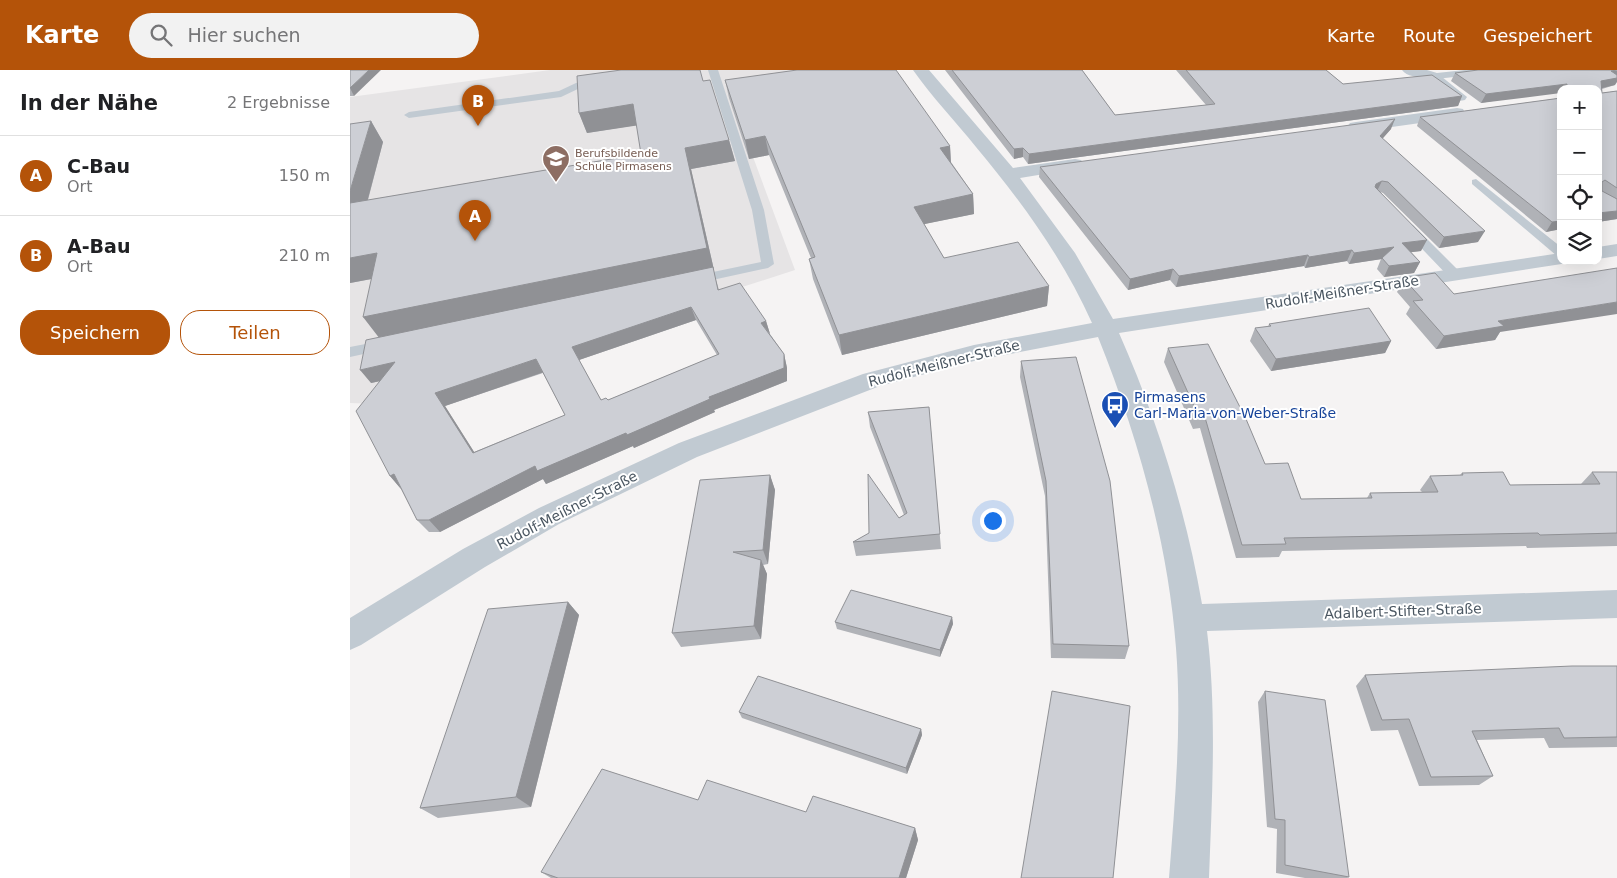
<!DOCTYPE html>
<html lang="de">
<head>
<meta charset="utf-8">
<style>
	:root { --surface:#fff; --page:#f2f2f2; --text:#202124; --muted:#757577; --line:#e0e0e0; --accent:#b45309 }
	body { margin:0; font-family:"DejaVu Sans",sans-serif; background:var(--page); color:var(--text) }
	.controls { position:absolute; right:15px; top:15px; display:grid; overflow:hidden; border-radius:10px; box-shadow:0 5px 20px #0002 }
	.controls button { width:45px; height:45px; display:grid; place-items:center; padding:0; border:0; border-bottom:1px solid var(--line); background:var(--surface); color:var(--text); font:25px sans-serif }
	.you { position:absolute; left:642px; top:450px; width:18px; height:18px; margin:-12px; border:4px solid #fff; border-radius:50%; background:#1a73e8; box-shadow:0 0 0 8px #1a73e833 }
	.badge { display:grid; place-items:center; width:32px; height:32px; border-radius:50%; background:var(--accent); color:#fff; font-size:16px; font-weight:700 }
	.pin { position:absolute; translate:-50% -41px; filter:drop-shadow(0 1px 2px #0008) }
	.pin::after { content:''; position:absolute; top:26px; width:18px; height:15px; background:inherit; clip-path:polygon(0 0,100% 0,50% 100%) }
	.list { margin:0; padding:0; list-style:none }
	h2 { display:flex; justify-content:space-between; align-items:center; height:65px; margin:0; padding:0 20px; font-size:21px }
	h2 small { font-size:16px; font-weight:400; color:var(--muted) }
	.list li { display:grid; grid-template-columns:32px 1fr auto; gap:15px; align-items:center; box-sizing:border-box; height:80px; padding:0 20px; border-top:1px solid var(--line) }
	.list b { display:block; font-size:19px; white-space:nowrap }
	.list p { margin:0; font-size:16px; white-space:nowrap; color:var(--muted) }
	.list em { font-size:16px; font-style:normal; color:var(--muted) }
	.actions { display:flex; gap:10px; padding:15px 20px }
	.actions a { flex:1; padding:11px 0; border:1px solid var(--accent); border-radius:20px; text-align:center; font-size:18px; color:var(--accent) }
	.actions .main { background:var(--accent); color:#fff }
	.icon { flex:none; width:28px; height:28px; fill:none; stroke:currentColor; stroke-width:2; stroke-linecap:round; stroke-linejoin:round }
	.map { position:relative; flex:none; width:1267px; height:808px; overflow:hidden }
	header { display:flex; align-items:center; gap:30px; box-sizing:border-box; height:70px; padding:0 25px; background:var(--accent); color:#fff }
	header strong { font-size:24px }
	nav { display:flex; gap:28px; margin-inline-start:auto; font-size:18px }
	.search { width:350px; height:45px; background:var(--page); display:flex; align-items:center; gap:12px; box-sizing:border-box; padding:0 18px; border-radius:28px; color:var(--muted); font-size:19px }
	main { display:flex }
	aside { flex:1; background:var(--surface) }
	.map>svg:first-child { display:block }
</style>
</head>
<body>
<header>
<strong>Karte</strong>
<div class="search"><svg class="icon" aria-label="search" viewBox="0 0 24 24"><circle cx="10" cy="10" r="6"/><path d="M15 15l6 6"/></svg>Hier suchen</div>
<nav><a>Karte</a><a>Route</a><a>Gespeichert</a></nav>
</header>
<main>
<aside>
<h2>In der Nähe<small>2 Ergebnisse</small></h2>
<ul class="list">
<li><span class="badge">A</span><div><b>C-Bau</b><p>Ort</p></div><em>150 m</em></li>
<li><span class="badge">B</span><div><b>A-Bau</b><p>Ort</p></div><em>210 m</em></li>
</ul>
<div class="actions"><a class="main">Speichern</a><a>Teilen</a></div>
</aside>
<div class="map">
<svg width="1267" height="808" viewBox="0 0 1267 808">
	<rect width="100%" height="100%" fill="#f5f3f3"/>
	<path fill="#e6e4e5" d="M200 0H520L380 25 445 200 29 334 0 333V27Z"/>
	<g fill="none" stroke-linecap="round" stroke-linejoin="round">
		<path fill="#c1cad2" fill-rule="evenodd" d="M358 0H368L414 140 424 194 418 198 344 214 339 213 338 210 339 207 411 192 402 140Z
			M1115 0H1145L1140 3 1068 11 1063 8 1068 5Z
			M250 8 255 11 253 13 232 17 211 27 59 48 54 45 59 42 209 21 226 13Z
			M1126 109 1211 177V187L1207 186 1122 114V110Z
			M1059 154 1063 155 1110 202 1111 205 1110 208H1100L1055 161V155Z
			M36 270 43 275 41 278 0 287V277Z"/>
		<path fill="#c1cad2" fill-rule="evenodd" d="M563 0H579L663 98 725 89 731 90 734 94 731 98 670 108 725 183 763 249 1211 183V191H1220L1218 193 769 263C807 349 836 441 852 534L1267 520V548L857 561C867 643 862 726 859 808H819C825 732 832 654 826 578 818 472 787 364 748 267L624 291 530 316 347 387 209 454 135 497 11 575 0 580V548L113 479 189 438 329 373 513 304 624 275 742 253C713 188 671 131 626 77 606 52 582 27 563 0Z
			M1052 0H1077L1087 3 1117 27 1115 30C1098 35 1088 15 1074 9 1067 6 1057 7 1052 0Z
			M1107 38 1113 39 1115 43 1113 47 1006 62 1000 61 997 57 1000 53 1006 52Z
			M1267 174V186L1248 189V177Z"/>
	</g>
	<path fill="#b0b2b7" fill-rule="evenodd" d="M0 0 4 26H0Z
		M595 0H732L765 45 856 35 826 0H976L993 14 1112 26 1108 36 678 94 673 87 664 89Z
		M1105 3 1265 15 1252 19V23L1267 21V149L1248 152V19H1211L1131 33 1101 11Z
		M375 10 600 76 601 92 623 124 624 144 574 154 594 188 699 216 697 236 492 285 463 209 459 189 461 188 419 85 399 89 379 28Z
		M353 11 379 70 385 91 341 99 364 200H363L369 220 416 251 420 264 434 284 437 298V311L364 340 365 342 284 378 283 376 196 414 193 409 90 462H79L67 450 51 419 40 406 30 311 21 313 29 267 21 209 0 213 21 51 33 72 18 130 291 84 287 55 237 63 229 43ZM346 250 367 285 258 330H251L229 290ZM193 303 215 345 124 382 95 336Z
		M1211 28V159L1196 162 1067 56 1070 47Z
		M1041 59 1032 69 1128 172 1089 178 1033 123 1030 122 1071 181 1061 182 1070 192 1064 203 1034 207 1027 199 1031 189 999 194 997 191 955 198 954 196 826 217 820 210 778 220 689 107 690 97Z
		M1053 208 1104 224 1150 262 1145 270 1086 279 1056 244 1060 237 1047 222Z
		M919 254 1041 271 1035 283 921 301 900 271 905 258 918 257Z
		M818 278 915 394 951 429 1017 428 1020 423 1072 422 1070 420 1080 406 1110 405 1112 403 1160 415 1231 414 1242 402H1267V476L1177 478 1176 476 932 481 929 487 886 488 850 358 843 359 814 292Z
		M671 291 779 576 775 589 701 588 695 426 670 307Z
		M579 337 591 479 506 486 503 472 554 445 520 357 518 342Z
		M420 405 425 420 418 494 413 495 417 504 411 569 331 577 322 563Z
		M218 532 229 545 181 737 88 748 70 738Z
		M602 547 603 554 590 587 487 559 485 552Z
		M1267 596V677L1199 678 1194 668 1127 670 1143 706 1129 715 1069 716 1048 660 1021 661 1006 616 1015 605Z
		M915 621 999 807 997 808H955L926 803 927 759 917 757 908 632Z
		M389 642 571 659 572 665 557 704 392 648Z
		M348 730 456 742 565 758 568 770 556 808H201L191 802Z"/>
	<path fill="#909195" d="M19 0H31L4 26 0 18Z
		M1261 1H1267V12L1265 15 1248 19 1251 11Z
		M1217 14 1214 19H1211V23L1131 33 1136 24Z
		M1112 26 1108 36 678 94 679 84Z
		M283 34 290 55 237 63 229 43Z
		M1045 49 1041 59 1026 76 1030 66Z
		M21 51 33 72 11 155 0 138V121Z
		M415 66 419 85 399 89 395 70Z
		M379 70 385 91 341 99 364 200H363L372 234 30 269 13 247 335 78Z
		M600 76 601 95 590 78Z
		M673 78V87L664 89V79Z
		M1032 111 1027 121 1021 124 1026 114Z
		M623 124 624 144 565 156 564 137Z
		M1267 141V149L1248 152V143Z
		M1211 151V159L1196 162 1202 152Z
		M1135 161 1128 172 1089 178 1094 167Z
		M1077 170 1071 181 1047 184 1052 173Z
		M1044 177 1039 188 999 194 1004 183Z
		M1002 180 997 191 955 198 959 187Z
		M27 183 43 205 0 213V188Z
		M958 185 954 196 826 217 829 206Z
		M1070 192 1064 203 1034 207 1039 196Z
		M823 199 820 210 778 220 780 209Z
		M699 216 697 236 492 285 489 265Z
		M1267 232V244L1150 262 1145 270 1086 279 1094 266 1148 251Z
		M341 237 346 250 229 290 222 277Z
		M416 251 420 264 411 253Z
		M1041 271 1035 283 921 301 926 289Z
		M434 284 437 298V311L364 340 365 342 284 378 283 376 196 414 193 409 90 462 79 450 185 396 359 327Z
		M186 289 194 302 95 336 133 396 123 383 85 323Z
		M45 292 55 306 21 313 10 300Z
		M44 404 51 419 40 406Z
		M420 405 425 420 418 494 413 480Z
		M411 490 417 504 411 569 404 556Z
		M218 532 229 545 181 737 166 727Z
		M602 547 603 554 590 587V580Z
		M571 659 572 665 557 704 556 698Z
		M565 758 568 770 556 808H549Z"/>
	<path fill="#cdcfd5" stroke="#909195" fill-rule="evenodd" d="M0 0H19L0 18Z
		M271 0H350L353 11 360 10 379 70 335 78 357 178 13 247 27 183 0 188V133L291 84 283 34 229 43 227 6Z
		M447 0H546L600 76 590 78 623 124 564 137 594 188 668 172 699 216 489 265 459 189 465 187 415 66 395 70 375 10Z
		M602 0H732L765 45 865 34 836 0H976L993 14 1082 5 1112 26 679 84 673 78 664 79Z
		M1128 0H1267L1261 1 1267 5V8L1251 11 1252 23 1267 21V118L1255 110 1252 112V121L1267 129V141L1248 143V19H1217V14L1136 24 1105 3Z
		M1211 28V151L1202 152 1070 47Z
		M1045 49 1030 66 1135 161 1094 167 1038 112 1032 111 1026 114 1025 117 1077 170 1052 173 1070 192 1039 196 1032 188 1044 177 1004 183 1002 180 959 187 958 185 829 206 823 199 780 209 690 97Z
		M21 51 0 121V54Z
		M363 197 368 220 390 213 416 251 411 253 434 284V298L359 327 360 329 277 365 276 363 187 401 185 396 79 450H67L44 404 40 406 6 341 45 292 10 300 16 270ZM341 237 369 284 258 330 256 328 251 330 222 277ZM186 289 215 345 123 383 85 323Z
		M1267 198V232L1148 251 1154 256 1094 266 1063 231 1073 230 1053 208 1085 203 1104 224Z
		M1019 238 1041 271 926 289 905 258 921 256 919 254Z
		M858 274 896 349 915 394 938 393 951 429 1022 428 1020 423 1088 422 1080 406 1113 405 1112 403 1153 402 1160 415 1250 414 1242 402H1267V463L1190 465 1188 463 934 468 936 474 892 475 854 344 848 345 818 278Z
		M726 287 760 411 779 576 703 574 696 411 671 291Z
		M579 337 590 464 503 472 519 463 518 404 549 448 557 443 518 342Z
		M420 405 413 480 383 482 411 490 404 556 322 563 350 410Z
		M501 520 602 547 590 580 485 552Z
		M218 532 166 727 70 738 138 539Z
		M1222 596H1267V667L1214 668 1209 658 1122 661 1143 706 1081 707 1059 649 1032 650 1015 605Z
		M408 606 571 659 556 698 389 642Z
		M702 621 780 636 763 808H671Z
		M915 621 975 630 999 807 935 795V750L925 749Z
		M252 699 348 730 357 710 456 742 463 726 565 758 549 808H208L191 802Z"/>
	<defs>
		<symbol id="school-pin" viewBox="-11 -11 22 30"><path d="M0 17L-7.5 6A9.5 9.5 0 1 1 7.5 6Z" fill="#8d6e63" stroke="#fff"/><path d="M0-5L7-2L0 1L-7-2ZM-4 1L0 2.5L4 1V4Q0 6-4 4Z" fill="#fff"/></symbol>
		<symbol id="bus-pin" viewBox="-11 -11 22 30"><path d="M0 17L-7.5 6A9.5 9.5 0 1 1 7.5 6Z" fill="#1a4fb4" stroke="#fff"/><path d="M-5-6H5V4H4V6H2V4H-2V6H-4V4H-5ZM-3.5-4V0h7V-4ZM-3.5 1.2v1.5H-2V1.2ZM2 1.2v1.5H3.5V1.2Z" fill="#fff"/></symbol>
	</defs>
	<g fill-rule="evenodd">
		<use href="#school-pin" x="190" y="73" width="32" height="43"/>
		<use href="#bus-pin" x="749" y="319" width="32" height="43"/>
	</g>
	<g text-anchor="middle" stroke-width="4" stroke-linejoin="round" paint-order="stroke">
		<g font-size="11" fill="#785e54" stroke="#fff" text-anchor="start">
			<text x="225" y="87">Berufsbildende<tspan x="225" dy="13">Schule Pirmasens</tspan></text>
		</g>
		<g font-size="14" fill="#4a5661" stroke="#fff">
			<text transform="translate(992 222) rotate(-9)" y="5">Rudolf-Meißner-Straße</text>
			<text transform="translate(594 293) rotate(-14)" y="5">Rudolf-Meißner-Straße</text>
			<text transform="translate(217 440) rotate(-27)" y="5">Rudolf-Meißner-Straße</text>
			<text transform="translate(1053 541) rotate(-2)" y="5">Adalbert-Stifter-Straße</text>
		</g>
		<g font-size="14" fill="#164399" stroke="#fff" text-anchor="start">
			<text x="784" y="332">Pirmasens<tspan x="784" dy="16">Carl-Maria-von-Weber-Straße</tspan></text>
		</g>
	</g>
</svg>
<div class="controls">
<button>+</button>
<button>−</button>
<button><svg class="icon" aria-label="locate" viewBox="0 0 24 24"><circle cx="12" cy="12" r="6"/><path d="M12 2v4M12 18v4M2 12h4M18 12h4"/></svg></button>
<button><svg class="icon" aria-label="layers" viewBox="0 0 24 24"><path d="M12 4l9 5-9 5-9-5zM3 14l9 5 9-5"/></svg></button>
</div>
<div class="you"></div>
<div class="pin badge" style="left:125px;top:171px">A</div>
<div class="pin badge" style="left:128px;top:56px">B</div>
</div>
</main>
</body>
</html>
